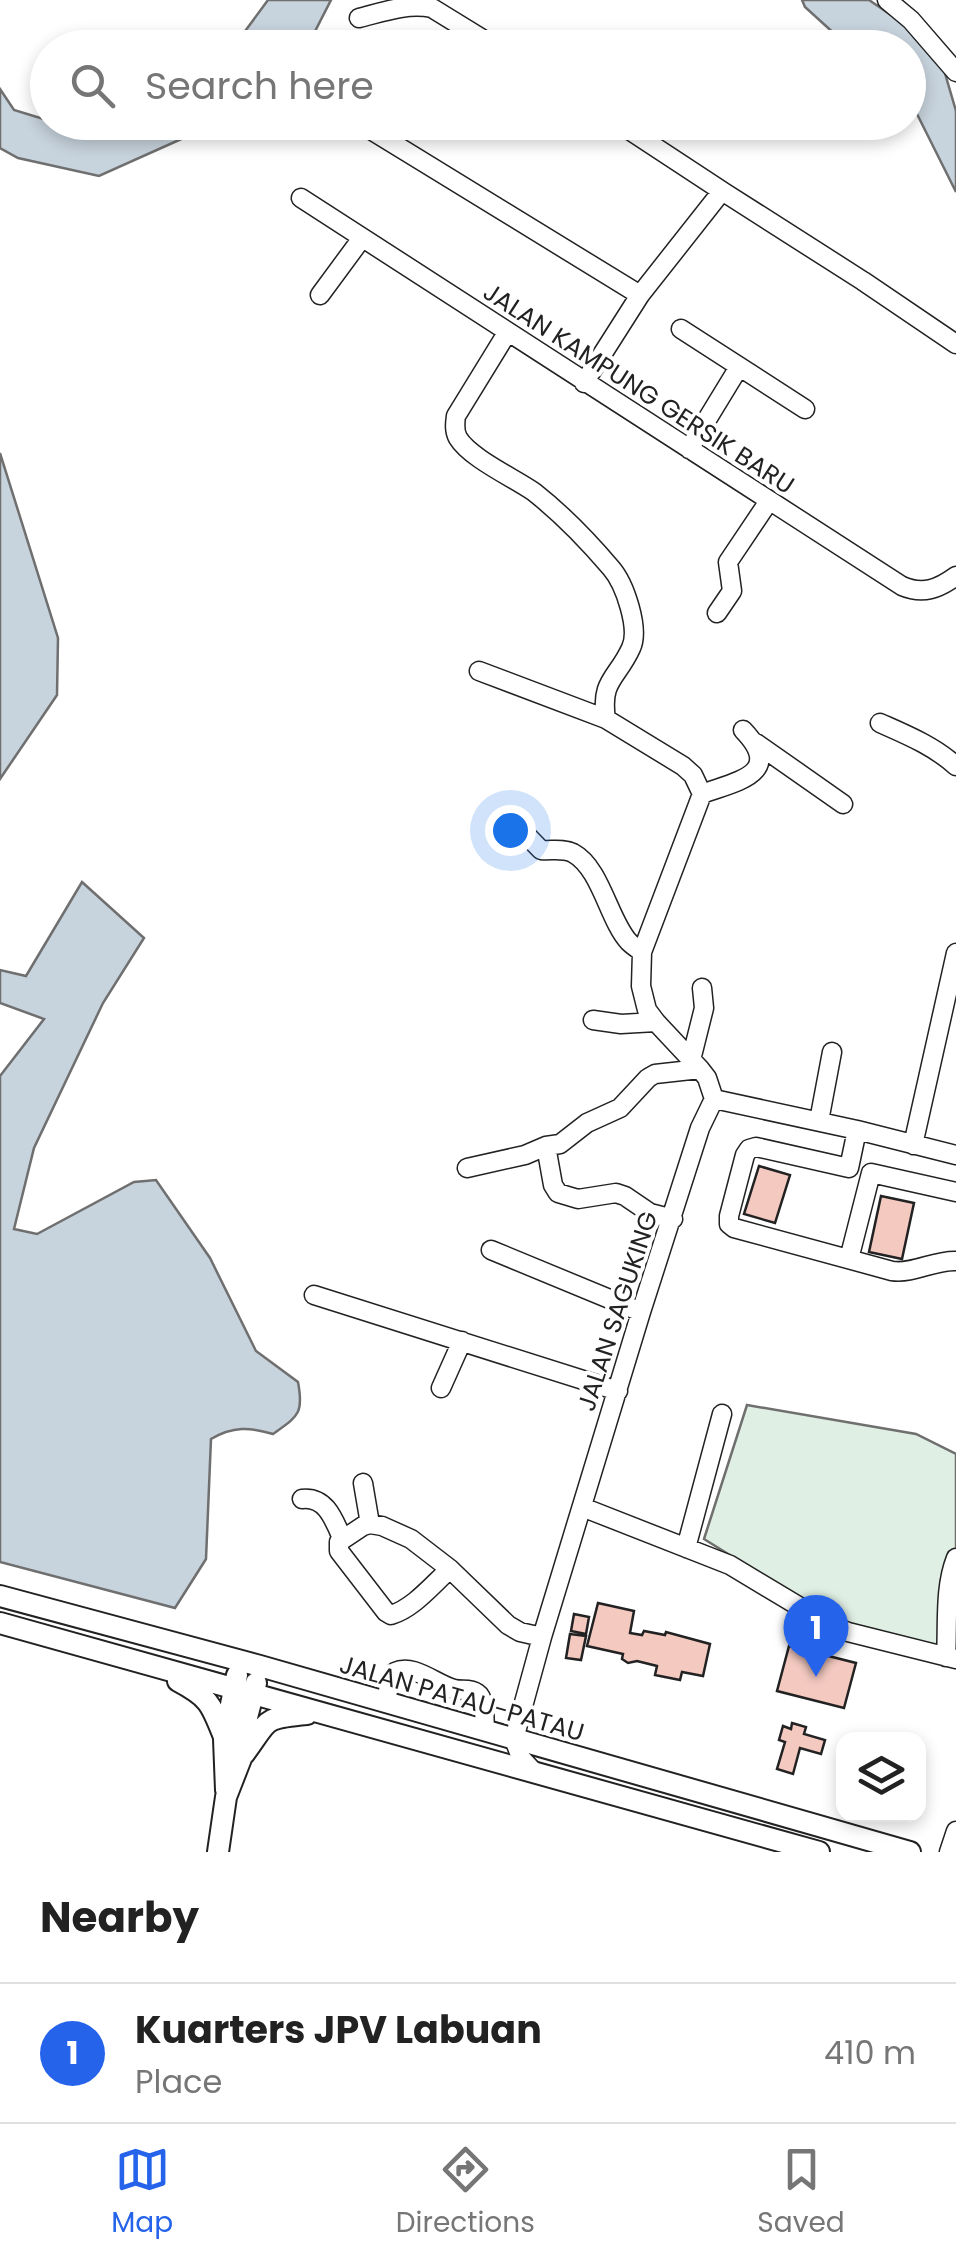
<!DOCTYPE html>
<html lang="en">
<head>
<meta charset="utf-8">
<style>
	:root { --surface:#fff; --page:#f2f2f2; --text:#222; --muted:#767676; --line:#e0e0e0; --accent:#2563eb }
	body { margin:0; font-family:Poppins,sans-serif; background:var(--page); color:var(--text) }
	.controls { position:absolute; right:30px; bottom:30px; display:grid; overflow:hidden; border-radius:20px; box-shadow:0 5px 15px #0003 }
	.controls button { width:90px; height:90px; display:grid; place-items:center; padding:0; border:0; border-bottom:2px solid var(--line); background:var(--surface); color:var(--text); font:50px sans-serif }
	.you { position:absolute; left:510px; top:830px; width:35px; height:35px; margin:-25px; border:8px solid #fff; border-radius:50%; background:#1a73e8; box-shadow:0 0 0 15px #1a73e833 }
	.badge { display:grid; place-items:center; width:65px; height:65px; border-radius:50%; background:var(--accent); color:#fff; font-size:32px; font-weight:700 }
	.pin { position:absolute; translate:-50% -82px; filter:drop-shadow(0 2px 5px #0008) }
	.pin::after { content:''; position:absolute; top:52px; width:35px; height:30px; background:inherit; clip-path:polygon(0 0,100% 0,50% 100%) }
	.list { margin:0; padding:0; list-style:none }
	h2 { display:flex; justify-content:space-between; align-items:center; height:130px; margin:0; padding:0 40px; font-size:42px }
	h2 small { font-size:32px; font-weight:400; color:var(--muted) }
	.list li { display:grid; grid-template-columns:65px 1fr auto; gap:30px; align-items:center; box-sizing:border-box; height:140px; padding:0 40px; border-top:2px solid var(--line) }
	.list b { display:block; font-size:38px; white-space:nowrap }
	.list p { margin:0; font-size:32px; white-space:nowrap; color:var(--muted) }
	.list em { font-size:32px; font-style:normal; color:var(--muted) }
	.icon { flex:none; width:55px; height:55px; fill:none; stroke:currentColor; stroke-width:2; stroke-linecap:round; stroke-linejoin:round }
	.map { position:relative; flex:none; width:956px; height:1852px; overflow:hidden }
	.search { position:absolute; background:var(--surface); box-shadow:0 5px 15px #0003; left:30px; right:30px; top:30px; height:110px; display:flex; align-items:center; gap:25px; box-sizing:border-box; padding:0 35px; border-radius:55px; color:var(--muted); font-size:38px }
	.sheet { height:270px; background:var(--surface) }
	nav { display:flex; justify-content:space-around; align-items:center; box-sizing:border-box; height:140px; border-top:2px solid var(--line); background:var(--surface); font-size:28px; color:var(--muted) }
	nav a { display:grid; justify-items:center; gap:5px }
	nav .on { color:var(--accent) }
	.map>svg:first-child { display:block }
</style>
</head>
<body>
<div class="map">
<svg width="956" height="1852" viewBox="0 0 956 1852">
	<rect width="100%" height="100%" fill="#fff"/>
	<path fill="#e0efe3" stroke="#6f6f6f" stroke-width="2.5" d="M747 1405 916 1434 956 1454V1650L838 1622 704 1539Z"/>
	<path fill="#c7d3dd" stroke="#6f6f6f" stroke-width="2.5" d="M268 0H331L307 47H226L240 38Z
		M802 0H869L916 32 944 70 956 111V192L909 98 908 48 849 47 805 7Z
		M0 89 14 110 47 120 48 122 217 123 99 176 18 158 0 148Z
		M0 453 58 638 57 695 0 779Z
		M82 882 144 938 103 1003 34 1148 14 1229 37 1234 134 1182 156 1180 210 1258 256 1351 298 1382C304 1414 298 1416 273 1434 250 1427 233 1426 211 1439L206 1559 175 1608 0 1562V1076L44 1019 0 1003V970L26 976Z"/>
	<path fill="#f3c9c0" stroke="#222" stroke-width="2.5" d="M759 1166 790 1175 775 1223 744 1214Z
		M881 1196 914 1203 902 1259 869 1252Z
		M598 1603 634 1611 630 1633 642 1635 644 1631 665 1635 666 1632 710 1644 703 1676 682 1672 680 1680 655 1675 657 1666 637 1661 628 1663 622 1659 623 1654 587 1646Z
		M574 1614 589 1617 586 1634 571 1631Z
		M570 1634 586 1636 581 1660 566 1658Z
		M789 1646 856 1663 844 1708 777 1691Z
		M792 1723 806 1727 804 1734 825 1740 821 1754 800 1748 793 1774 777 1769 785 1742 779 1740 783 1726 791 1729Z"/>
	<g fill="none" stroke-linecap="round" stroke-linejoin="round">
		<defs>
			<path id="minor" d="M887 0 911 20 956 72
				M359 18C383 12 407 3 432 8L497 48
				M358 122 640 295
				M617 122 722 191
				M301 198 902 586C923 595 938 589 956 576
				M320 295 362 238
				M681 329 805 409
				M507 333 456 416C455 423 454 431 458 438 470 458 514 478 534 492 562 514 588 541 611 568 625 584 640 629 631 648 617 679 600 680 606 719L683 766 693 775 702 794 642 952 641 986 647 1010 656 1022 700 1069 707 1078 714 1099
				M584 383 640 295 722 191 863 281 956 344
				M689 449 739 367
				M717 613 732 591 728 562 769 501
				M479 671 606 719
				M880 723C907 735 934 746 956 766
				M756 743 843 804
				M702 794C737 781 785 774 743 730
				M510 818 541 850C551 851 563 848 573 853 601 868 609 921 629 942 633 946 638 949 642 952
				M593 1020 621 1024 656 1022
				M691 1060 704 1008 702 988
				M714 1099 857 1130 956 1155
				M819 1121 832 1052
				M857 1130 849 1168 756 1147 749 1149 745 1155 729 1216V1224L734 1228 892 1271C914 1274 934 1260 956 1261
				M913 1145 956 953
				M546 1146 553 1185 558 1193 578 1199 616 1193 625 1196 650 1213 673 1219
				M467 1168 525 1155 546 1146 560 1144 587 1123 620 1108 648 1078 655 1074 700 1069
				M491 1250 641 1312
				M849 1259 871 1173 956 1192
				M314 1295 618 1391
				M441 1388 462 1341
				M363 1483 370 1524
				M302 1499C326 1496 334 1520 342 1538
				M582 1507 730 1565 830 1625 848 1632 956 1659
				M686 1548 722 1414
				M450 1569C433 1584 414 1608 391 1615L386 1612 339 1551V1542L363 1526 370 1524 382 1526 411 1539 450 1569 508 1625 520 1632 542 1637
				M946 1657C948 1624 944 1588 956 1558
				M384 1702 395 1672C414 1663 435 1684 454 1689 461 1691 470 1688 477 1693 486 1699 484 1720 485 1730
				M534 1772 521 1758 514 1739 542 1637 641 1312 700 1128 714 1099
				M949 1852 956 1831"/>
			<path id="major" d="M0 1596 260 1666 910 1852
				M0 1623 819 1852
				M178 1681C210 1698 211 1704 224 1737
				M244 1754C270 1719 262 1718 307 1714
				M226 1790 224 1739 237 1675
				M218 1852 226 1797 242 1756 245 1725 256 1683"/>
		</defs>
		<use href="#minor" stroke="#222" stroke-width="21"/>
		<use href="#major" stroke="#222" stroke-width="24"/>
		<use href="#minor" stroke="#fff" stroke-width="18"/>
		<use href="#major" stroke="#fff" stroke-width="20"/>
	</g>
	<g text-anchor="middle" stroke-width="8" stroke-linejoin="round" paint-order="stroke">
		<g font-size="25" fill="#222" stroke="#fff">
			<text transform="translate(639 388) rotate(33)" y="9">JALAN KAMPUNG GERSIK BARU</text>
			<text transform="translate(617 1311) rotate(-72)" y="9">JALAN SAGUKING</text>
			<text transform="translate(462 1698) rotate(16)" y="9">JALAN PATAU-PATAU</text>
		</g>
	</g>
</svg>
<div class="controls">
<button><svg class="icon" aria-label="layers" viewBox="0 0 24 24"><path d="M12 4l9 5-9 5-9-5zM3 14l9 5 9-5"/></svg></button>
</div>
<div class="you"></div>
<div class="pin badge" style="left:816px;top:1677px">1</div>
<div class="search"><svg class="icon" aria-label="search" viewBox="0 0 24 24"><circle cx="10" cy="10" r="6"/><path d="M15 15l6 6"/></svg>Search here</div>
</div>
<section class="sheet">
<h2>Nearby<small></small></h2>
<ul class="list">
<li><span class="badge">1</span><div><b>Kuarters JPV Labuan</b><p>Place</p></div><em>410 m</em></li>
</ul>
</section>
<nav>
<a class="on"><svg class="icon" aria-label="map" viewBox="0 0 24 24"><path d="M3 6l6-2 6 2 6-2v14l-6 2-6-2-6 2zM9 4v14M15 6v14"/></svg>Map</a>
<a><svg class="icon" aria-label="directions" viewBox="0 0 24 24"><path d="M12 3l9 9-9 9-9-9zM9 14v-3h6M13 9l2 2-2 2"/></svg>Directions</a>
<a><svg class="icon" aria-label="saved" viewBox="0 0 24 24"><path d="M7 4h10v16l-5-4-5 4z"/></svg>Saved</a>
</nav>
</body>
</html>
